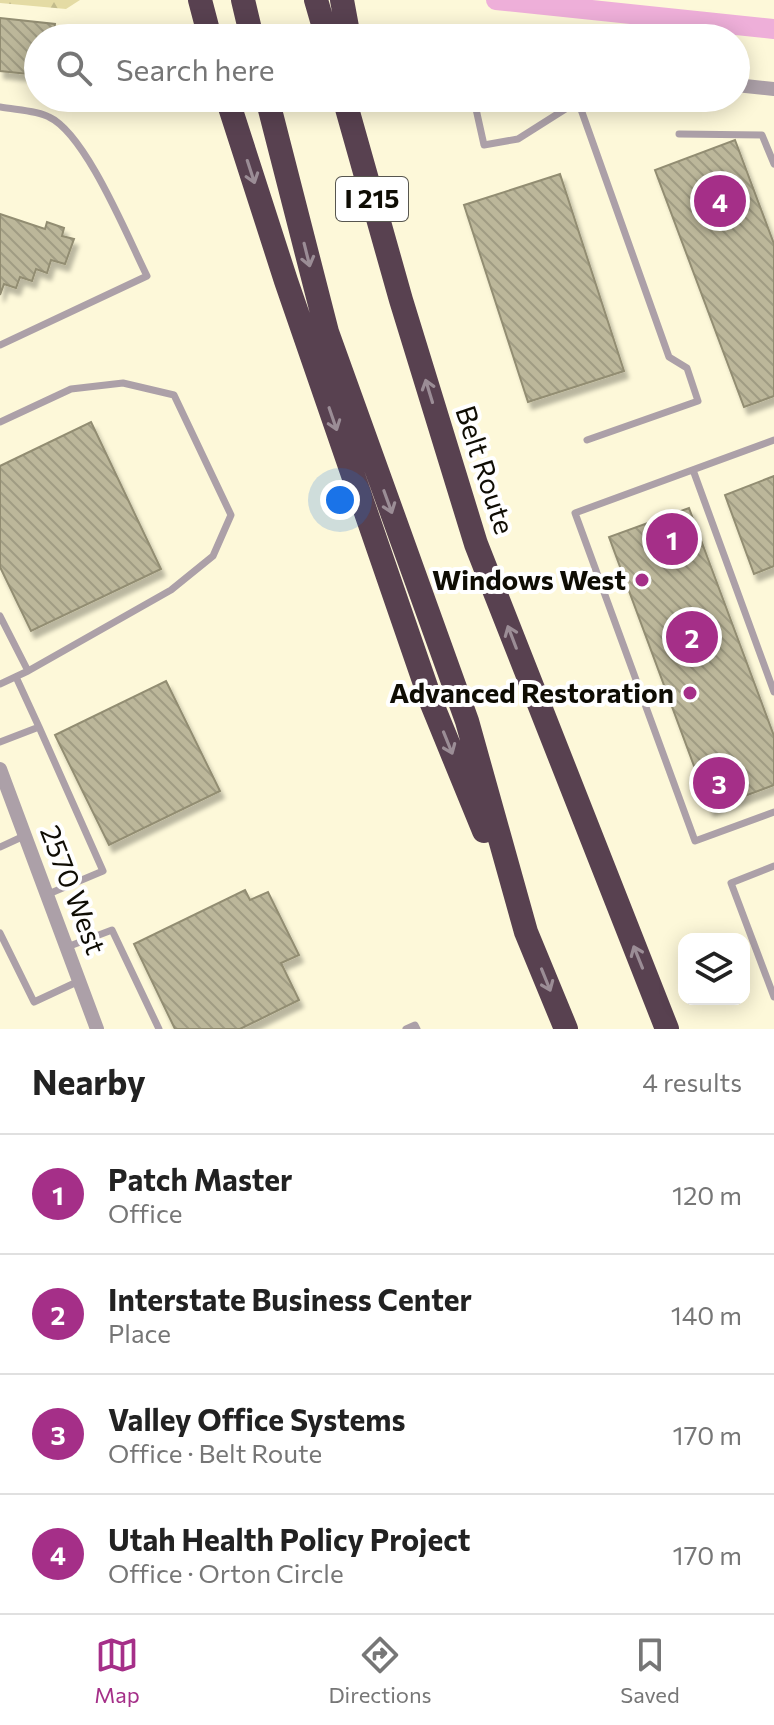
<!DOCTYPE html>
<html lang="en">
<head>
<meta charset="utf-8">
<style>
	:root { --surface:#fff; --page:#f2f2f2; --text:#222; --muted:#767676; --line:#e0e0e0; --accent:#a52f88 }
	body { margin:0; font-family:Commissioner,sans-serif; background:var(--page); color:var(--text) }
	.controls { position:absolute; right:24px; bottom:24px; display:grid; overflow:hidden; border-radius:16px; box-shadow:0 4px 20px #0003 }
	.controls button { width:72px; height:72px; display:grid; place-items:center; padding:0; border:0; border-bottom:2px solid var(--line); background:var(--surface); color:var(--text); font:40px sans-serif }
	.you { position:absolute; left:340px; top:500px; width:28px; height:28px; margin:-20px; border:6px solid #fff; border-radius:50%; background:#1a73e8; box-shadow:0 0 0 12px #1a73e833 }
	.badge { display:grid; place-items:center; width:52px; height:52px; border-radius:50%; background:var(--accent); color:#fff; font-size:26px; font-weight:700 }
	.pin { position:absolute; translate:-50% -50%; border:4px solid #fff; box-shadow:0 2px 8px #0006 }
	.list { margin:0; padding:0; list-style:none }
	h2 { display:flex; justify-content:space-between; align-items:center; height:104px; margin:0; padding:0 32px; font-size:34px }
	h2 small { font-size:26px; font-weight:400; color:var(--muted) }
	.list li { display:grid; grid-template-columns:52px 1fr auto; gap:24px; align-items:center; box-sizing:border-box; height:120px; padding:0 32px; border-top:2px solid var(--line) }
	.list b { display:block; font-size:30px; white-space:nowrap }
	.list p { margin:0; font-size:26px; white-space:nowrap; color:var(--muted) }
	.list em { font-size:26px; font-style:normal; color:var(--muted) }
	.icon { flex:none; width:44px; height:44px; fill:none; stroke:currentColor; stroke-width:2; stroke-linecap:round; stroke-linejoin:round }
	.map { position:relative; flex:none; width:774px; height:1029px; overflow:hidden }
	.search { position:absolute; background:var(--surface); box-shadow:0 4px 20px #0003; left:24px; right:24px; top:24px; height:88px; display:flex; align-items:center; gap:20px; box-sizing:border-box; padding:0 28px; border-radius:44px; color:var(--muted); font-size:30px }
	.sheet { height:584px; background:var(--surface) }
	nav { display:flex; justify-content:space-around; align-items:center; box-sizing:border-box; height:112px; border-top:2px solid var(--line); background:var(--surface); font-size:22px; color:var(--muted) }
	nav a { display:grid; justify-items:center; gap:4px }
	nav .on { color:var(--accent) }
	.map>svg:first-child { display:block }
</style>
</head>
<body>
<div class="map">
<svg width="774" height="1029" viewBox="0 0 774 1029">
	<defs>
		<pattern id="forest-firs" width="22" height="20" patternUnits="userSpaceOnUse" patternTransform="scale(2)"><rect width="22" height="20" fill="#e4dba4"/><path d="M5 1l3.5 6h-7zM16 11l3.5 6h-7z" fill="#c2bb8c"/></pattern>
		<pattern id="building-back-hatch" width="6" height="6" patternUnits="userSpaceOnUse" patternTransform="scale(2)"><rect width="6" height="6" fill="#bcb79a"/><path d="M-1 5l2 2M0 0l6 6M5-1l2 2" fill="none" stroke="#a09c83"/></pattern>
		<filter id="shadow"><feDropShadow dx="4" dy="7" stdDeviation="2" flood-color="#0004"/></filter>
	</defs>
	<rect width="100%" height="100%" fill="#fdf8d9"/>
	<path fill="url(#forest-firs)" d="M0 0H80L66 9 0 3Z"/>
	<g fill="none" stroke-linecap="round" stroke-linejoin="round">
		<path stroke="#eeafd9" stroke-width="20" d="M496 0 774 29"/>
	</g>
	<path fill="url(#building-back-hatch)" stroke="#928d72" stroke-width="2" filter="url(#shadow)" d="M0 18 55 24 53 38H38V75L0 71Z
		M735 140 774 244V396L744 407 655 170Z
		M560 174 624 371 528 402 464 205Z
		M0 214 45 229 47 222 64 228 62 236 74 239 65 264 51 260 47 273 36 269 32 281 20 277 16 288 4 284 0 295Z
		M91 422 161 569 31 631 0 567V466Z
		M774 476V566L754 574 725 495Z
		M689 508 774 736V785L710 809 609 537Z
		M166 681 220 791 109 845 55 735Z
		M245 890 250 900 268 892 299 955 281 963 299 1000 240 1029H175L134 944Z"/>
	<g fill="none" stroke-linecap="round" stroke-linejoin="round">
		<path stroke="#aca0a8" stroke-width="7" d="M474 100 484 145 518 139 578 101 669 357 687 368 698 401 587 440
			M0 107C15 110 36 110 49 117 86 134 128 238 147 276L0 345
			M679 134 762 135 774 164
			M0 422 71 389 123 383 174 395 231 515 213 556 171 590 28 671
			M774 440 575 513 695 841 774 812
			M693 470 774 692
			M0 616 28 671 0 684
			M16 677 39 727
			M0 742 39 727 103 871 46 895
			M0 847 24 836
			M774 866 731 883 774 997
			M0 933 34 1002 79 981
			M67 947 112 930 159 1029
			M406 1029 415 1025 417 1029"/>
		<path stroke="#aca0a8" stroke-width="14" d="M736 85 774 89
			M578 101 584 98
			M0 769 97 1029"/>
		<path stroke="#584150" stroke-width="24" d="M200 0 210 38
			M243 0 252 38
			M316 0 327 38
			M342 0 349 38
			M227 98 286 281 432 704 484 831
			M267 98 327 332 467 721 526 932 566 1029
			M344 98 401 300 476 544 667 1029"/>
	</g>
	<defs><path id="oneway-shaft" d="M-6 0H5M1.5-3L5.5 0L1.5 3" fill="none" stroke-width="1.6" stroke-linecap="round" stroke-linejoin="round" transform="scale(2)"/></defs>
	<g stroke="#9b8d96">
		<use href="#oneway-shaft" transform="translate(251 172) rotate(72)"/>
		<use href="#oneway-shaft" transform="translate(307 255) rotate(76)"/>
		<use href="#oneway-shaft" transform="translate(429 391) rotate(-107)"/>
		<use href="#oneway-shaft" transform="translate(333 419) rotate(71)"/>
		<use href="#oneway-shaft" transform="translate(388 502) rotate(70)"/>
		<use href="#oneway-shaft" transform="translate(512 637) rotate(-111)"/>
		<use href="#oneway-shaft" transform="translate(448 743) rotate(68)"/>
		<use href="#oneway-shaft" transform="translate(638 957) rotate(-112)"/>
		<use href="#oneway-shaft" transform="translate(546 980) rotate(68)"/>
	</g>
	<g fill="#a52f88" stroke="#fff" stroke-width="3">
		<circle cx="642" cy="580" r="8"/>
		<circle cx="690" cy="693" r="8"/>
	</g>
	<g text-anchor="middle" stroke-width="8" stroke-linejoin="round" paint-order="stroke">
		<rect fill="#fff" stroke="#57564f" stroke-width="2" x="336" y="177" width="72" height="44" rx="6"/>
		<g font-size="26" font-weight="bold" fill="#0f0d04">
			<text x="372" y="208">I 215</text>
		</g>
		<g font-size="28" fill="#0f0d04" stroke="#fff">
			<text transform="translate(485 470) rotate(72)" y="10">Belt Route</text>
			<text transform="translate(73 890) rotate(69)" y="10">2570 West</text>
		</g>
		<g font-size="28" font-weight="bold" fill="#0f0d04" stroke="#fff" text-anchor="end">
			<text x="626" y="590">Windows West</text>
			<text x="674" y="703">Advanced Restoration</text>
		</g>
	</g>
</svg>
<div class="controls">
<button><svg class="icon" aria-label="layers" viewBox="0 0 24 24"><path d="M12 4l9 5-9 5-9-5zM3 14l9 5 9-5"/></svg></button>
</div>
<div class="you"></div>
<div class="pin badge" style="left:672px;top:539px">1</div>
<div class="pin badge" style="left:692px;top:637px">2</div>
<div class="pin badge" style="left:719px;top:783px">3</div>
<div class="pin badge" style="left:720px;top:201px">4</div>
<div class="search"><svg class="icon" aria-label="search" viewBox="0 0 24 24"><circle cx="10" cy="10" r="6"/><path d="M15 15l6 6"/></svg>Search here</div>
</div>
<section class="sheet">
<h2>Nearby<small>4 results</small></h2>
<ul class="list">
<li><span class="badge">1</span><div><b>Patch Master</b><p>Office</p></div><em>120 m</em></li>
<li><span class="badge">2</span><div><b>Interstate Business Center</b><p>Place</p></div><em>140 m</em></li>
<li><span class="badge">3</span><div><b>Valley Office Systems</b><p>Office · Belt Route</p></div><em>170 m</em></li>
<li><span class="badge">4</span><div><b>Utah Health Policy Project</b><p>Office · Orton Circle</p></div><em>170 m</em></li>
</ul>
</section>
<nav>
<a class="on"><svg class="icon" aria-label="map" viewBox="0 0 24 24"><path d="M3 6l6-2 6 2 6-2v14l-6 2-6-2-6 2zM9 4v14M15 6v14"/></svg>Map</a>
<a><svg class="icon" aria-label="directions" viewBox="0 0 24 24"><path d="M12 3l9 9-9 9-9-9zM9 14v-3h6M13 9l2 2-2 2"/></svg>Directions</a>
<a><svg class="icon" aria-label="saved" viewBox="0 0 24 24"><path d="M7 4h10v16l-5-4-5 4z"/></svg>Saved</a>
</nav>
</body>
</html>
